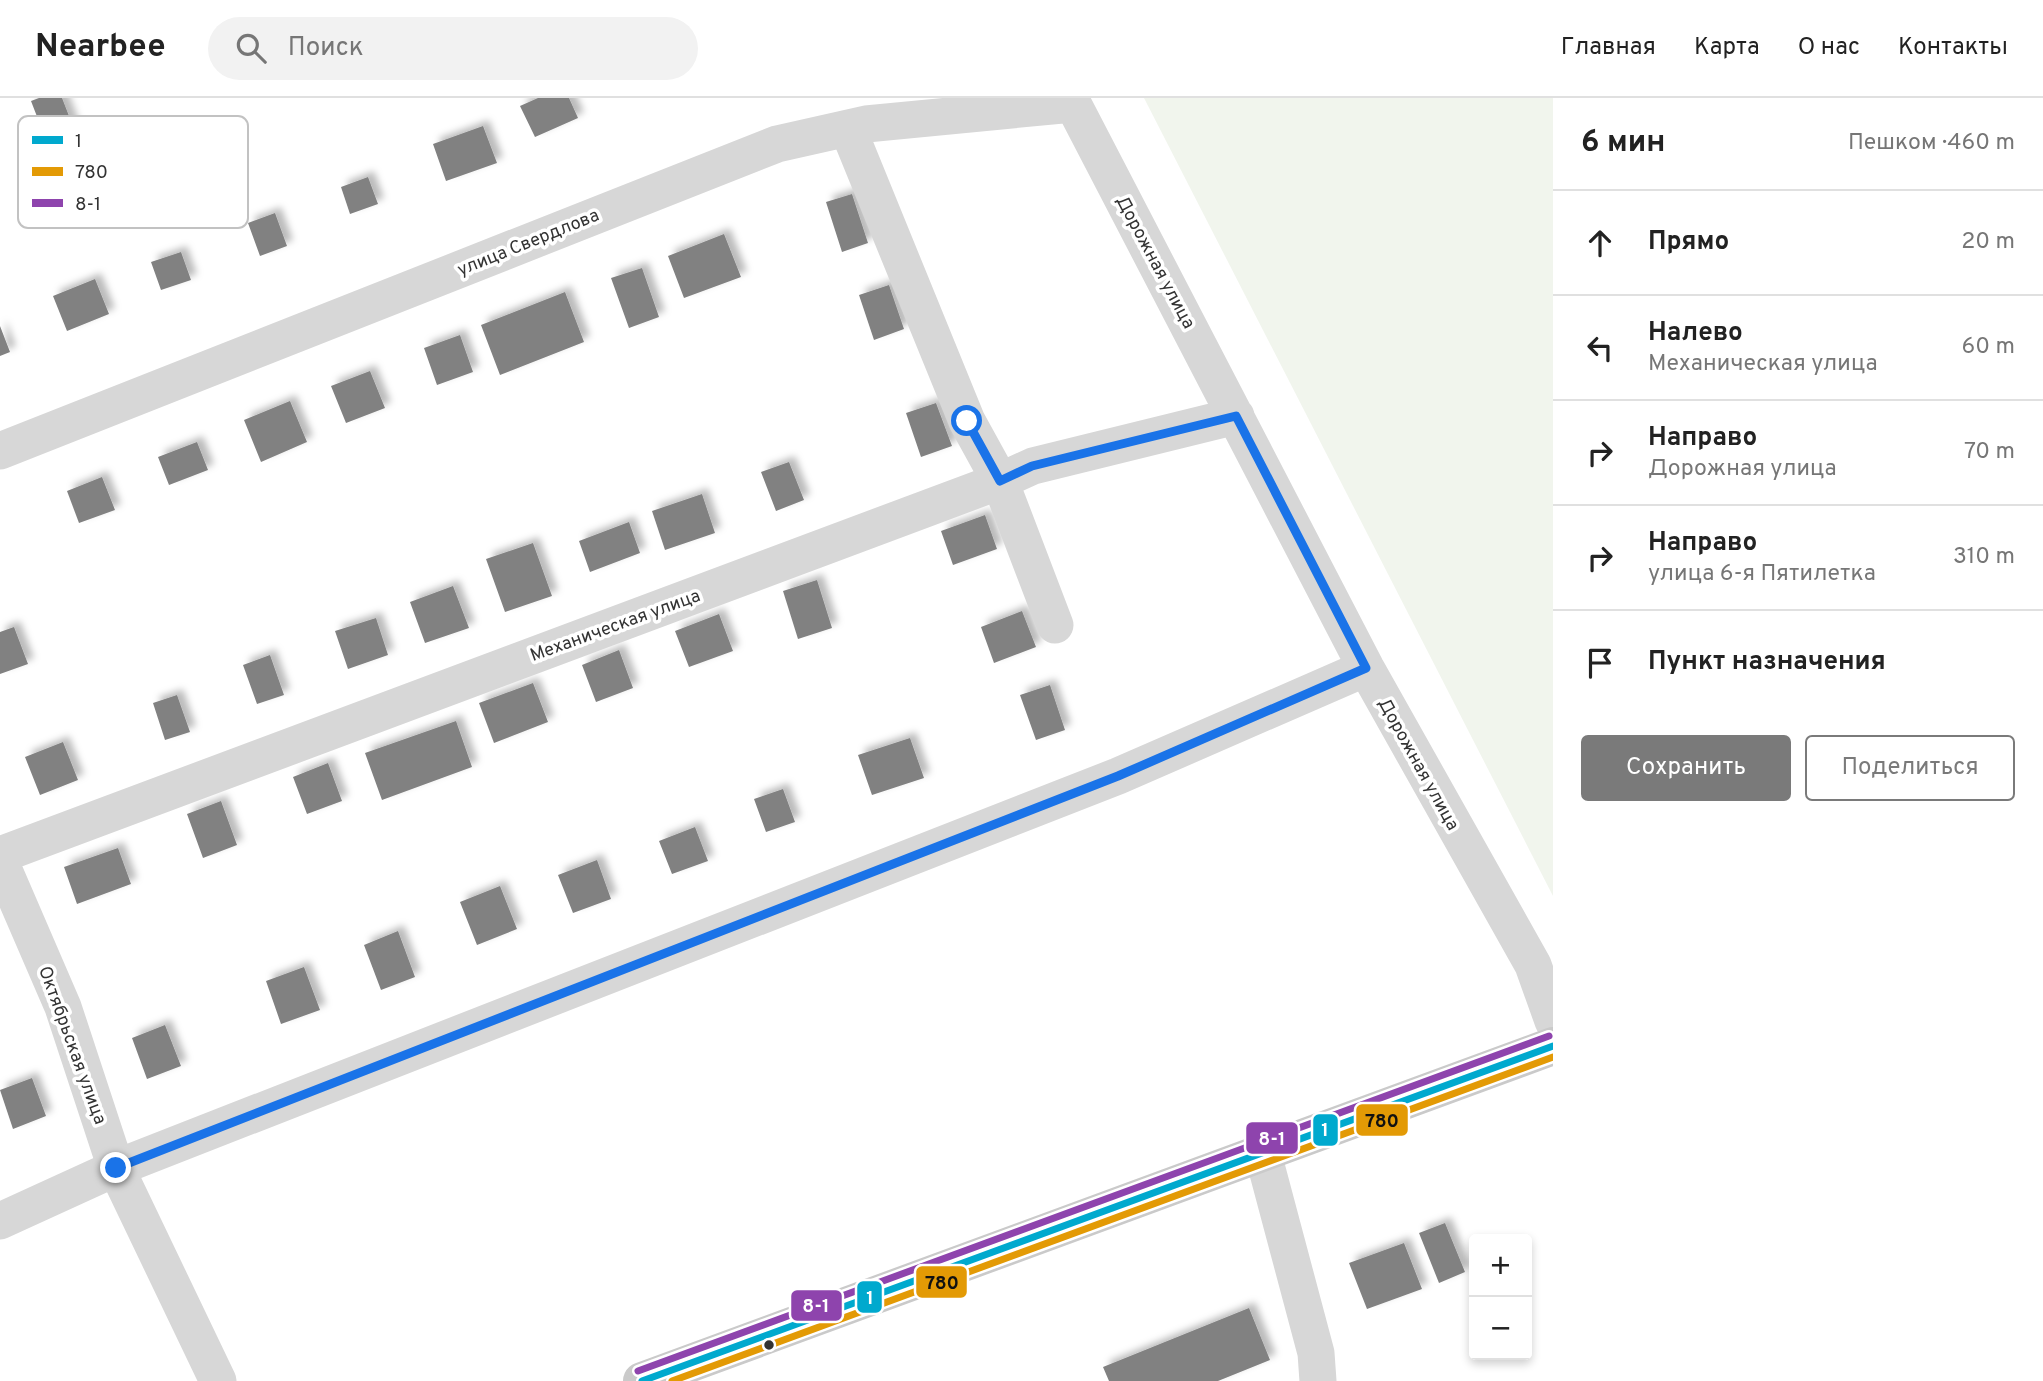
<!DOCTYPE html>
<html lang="ru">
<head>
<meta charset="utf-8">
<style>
	:root { --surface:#fff; --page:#f2f2f2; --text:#222; --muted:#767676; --line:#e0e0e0; --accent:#7a7a7a }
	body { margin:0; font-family:Overpass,sans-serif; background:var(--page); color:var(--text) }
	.controls { position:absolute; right:21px; bottom:21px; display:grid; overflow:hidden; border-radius:7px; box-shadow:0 4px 10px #0003 }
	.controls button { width:63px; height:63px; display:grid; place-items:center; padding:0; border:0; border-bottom:2px solid var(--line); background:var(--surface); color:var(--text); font:35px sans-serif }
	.stop { position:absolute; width:21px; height:21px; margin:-16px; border:5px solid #1a73e8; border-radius:50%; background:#fff }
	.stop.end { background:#1a73e8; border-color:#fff; box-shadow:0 2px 7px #0008 }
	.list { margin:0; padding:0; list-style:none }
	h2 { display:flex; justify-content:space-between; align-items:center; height:91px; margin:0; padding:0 28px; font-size:30px }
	h2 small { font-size:23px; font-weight:400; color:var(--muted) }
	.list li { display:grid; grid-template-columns:46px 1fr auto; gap:21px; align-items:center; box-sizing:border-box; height:105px; padding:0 28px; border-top:2px solid var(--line) }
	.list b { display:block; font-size:26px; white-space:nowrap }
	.list p { margin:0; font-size:23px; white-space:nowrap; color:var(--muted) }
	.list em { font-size:23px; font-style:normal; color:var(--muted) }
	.actions { display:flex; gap:14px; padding:21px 28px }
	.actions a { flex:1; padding:16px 0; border:2px solid var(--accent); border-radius:7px; text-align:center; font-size:24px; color:var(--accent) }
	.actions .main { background:var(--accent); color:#fff }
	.icon { flex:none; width:38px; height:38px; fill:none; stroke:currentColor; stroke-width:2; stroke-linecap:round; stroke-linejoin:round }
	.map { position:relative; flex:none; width:1553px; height:1283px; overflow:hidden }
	header { display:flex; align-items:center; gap:42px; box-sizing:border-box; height:98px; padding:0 35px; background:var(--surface); border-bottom:2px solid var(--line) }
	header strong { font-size:33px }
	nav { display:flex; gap:38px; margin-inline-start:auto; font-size:24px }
	.search { width:490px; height:63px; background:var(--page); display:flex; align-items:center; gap:18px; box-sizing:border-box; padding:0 24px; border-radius:38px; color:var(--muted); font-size:26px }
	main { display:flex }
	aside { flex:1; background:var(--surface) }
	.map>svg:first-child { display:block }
</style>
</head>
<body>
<header>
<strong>Nearbee</strong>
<div class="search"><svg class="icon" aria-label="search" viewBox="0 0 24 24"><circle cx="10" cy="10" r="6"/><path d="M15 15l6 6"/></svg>Поиск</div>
<nav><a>Главная</a><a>Карта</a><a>О нас</a><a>Контакты</a></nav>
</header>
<main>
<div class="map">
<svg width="1553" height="1283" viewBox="0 0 1553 1283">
	<defs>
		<filter id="shadow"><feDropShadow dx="6" dy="-6" stdDeviation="3.5" flood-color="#0004"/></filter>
	</defs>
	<rect width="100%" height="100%" fill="#fff"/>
	<path fill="#f1f5ed" d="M1144 0H1553V798Z"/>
	<path fill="#818181" filter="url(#shadow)" d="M39 0H62L76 36 48 47 31 3Z
		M538 0H569L578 20 535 39 520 8Z
		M483 28 497 65 446 83 433 46Z
		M368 79 378 106 350 116 341 89Z
		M852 96 868 145 842 154 826 104Z
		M275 115 287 148 260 158 248 125Z
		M724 136 741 179 684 200 668 158Z
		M181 154 191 182 161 192 151 164Z
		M642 170 659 219 629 230 611 180Z
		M95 181 109 216 67 233 53 198Z
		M889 187 904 231 874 242 859 197Z
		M565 194 584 244 500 277 481 227Z
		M0 228 10 254 0 258Z
		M460 237 473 274 437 287 424 250Z
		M370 273 385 310 346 325 331 288Z
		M290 303 307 344 261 364 244 322Z
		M936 305 952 348 921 359 906 315Z
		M197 344 208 372 169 387 158 359Z
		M789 364 804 402 776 413 761 374Z
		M102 379 115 412 79 425 67 393Z
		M702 396 715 435 665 452 652 413Z
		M985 417 997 451 953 467 941 433Z
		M629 424 640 455 590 474 579 443Z
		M533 445 552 498 505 514 486 461Z
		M817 482 832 530 798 541 783 493Z
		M453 488 469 530 425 545 410 504Z
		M1022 513 1036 549 994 565 981 529Z
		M719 516 733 553 689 569 675 533Z
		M376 520 388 557 348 571 335 533Z
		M14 529 28 566 0 576V534Z
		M619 552 633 590 596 604 582 567Z
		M270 557 284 597 257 606 243 567Z
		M533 585 548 624 494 645 479 605Z
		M1050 587 1065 632 1036 642 1020 597Z
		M177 597 190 634 165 642 153 605Z
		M456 623 472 669 382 702 365 655Z
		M910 640 924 680 872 697 858 657Z
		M63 644 78 682 40 697 25 659Z
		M328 665 342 703 307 716 293 679Z
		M783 691 795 724 766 734 754 701Z
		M221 703 237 747 203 760 187 716Z
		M695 729 708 763 672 776 659 743Z
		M118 750 131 786 77 806 64 769Z
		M597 762 611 801 573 815 558 777Z
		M500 788 517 831 477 847 460 804Z
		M398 833 415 879 381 892 364 847Z
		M304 869 320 912 281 926 266 883Z
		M165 927 181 968 147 981 132 940Z
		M32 980 46 1018 13 1031 0 992Z
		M1445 1125 1465 1174 1439 1185 1419 1135Z
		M1404 1145 1422 1191 1367 1211 1349 1165Z
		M1249 1210 1270 1262 1218 1283H1109L1103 1269Z"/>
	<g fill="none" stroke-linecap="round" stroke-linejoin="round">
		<path stroke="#d7d7d7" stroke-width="37" d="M1070 0 1366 570 1533 867 1553 923
			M848 31 967 323 1000 383 1055 527
			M0 353 777 46 866 26 1073 6
			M0 757 1000 383 1033 368 1236 318
			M0 763 63 909 116 1070 218 1283
			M1263 1056 1316 1255 1318 1283
			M0 1123 116 1070 1118 678 1366 570"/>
		<path stroke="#cacaca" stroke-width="38" d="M642 1283 1553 948"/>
		<defs>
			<path id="bus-1" d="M642 1283 1553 948"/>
			<path id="bus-2" d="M672 1283 1553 959"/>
			<path id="bus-3" d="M638 1273 1549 938"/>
		</defs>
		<use href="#bus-1" stroke="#fff" stroke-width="12"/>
		<use href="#bus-2" stroke="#fff" stroke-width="12"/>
		<use href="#bus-3" stroke="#fff" stroke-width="12"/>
		<use href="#bus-1" stroke="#00a9ce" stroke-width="7"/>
		<use href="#bus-2" stroke="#e39a05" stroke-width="7"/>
		<use href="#bus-3" stroke="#8e44ad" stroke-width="7"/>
	</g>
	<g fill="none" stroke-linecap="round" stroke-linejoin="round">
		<path stroke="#1a73e8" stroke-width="9" d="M116 1070 1118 678 1366 570 1236 318 1032 368 1000 383 967 323"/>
	</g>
	<circle fill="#333" stroke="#fff" stroke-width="2.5" cx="769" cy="1247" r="6"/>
	<g text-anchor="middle" stroke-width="7" stroke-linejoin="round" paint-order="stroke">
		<g font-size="18" fill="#333" stroke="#fff">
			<text transform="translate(528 144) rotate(-22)" y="6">улица Свердлова</text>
			<text transform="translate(1156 164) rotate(62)" y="6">Дорожная улица</text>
			<text transform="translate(615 527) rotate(-20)" y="6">Механическая улица</text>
			<text transform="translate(1419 666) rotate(61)" y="6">Дорожная улица</text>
			<text transform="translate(73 947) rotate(70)" y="6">Октябрьская улица</text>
		</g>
	</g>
	<rect x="18" y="18" width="230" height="112" rx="10" fill="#fff" stroke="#c2c2c2" stroke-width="2"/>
	<rect x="32" y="38" width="31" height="8" fill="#00a9ce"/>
	<rect x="32" y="69" width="31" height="9" fill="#e39a05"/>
	<rect x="32" y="101" width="31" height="8" fill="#8e44ad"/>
	<g font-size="19" fill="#333">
		<text x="75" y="49">1</text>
		<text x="75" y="80">780</text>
		<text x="75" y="112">8-1</text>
	</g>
	<g stroke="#fff" stroke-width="2.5">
		<rect x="1355" y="1005" width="54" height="34" rx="7" fill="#e39a05"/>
		<rect x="1312" y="1015" width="27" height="34" rx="7" fill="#00a9ce"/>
		<rect x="1245" y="1023" width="54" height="34" rx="7" fill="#8e44ad"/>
		<rect x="915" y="1167" width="53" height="34" rx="7" fill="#e39a05"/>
		<rect x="856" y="1182" width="27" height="34" rx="7" fill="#00a9ce"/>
		<rect x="790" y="1191" width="53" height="33" rx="7" fill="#8e44ad"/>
	</g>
	<g font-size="19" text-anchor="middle" font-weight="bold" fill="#fff">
		<text x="1325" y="1038">1</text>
		<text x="1272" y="1047">8-1</text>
		<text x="870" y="1206">1</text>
		<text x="816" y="1214">8-1</text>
	</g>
	<g font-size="19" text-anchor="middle" font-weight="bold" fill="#111">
		<text x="1382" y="1029">780</text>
		<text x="942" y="1191">780</text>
	</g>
</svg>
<div class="controls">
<button>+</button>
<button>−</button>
</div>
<div class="stop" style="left:967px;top:323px"></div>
<div class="stop end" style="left:116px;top:1070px"></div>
</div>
<aside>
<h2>6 мин<small>Пешком · 460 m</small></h2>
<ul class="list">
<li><svg class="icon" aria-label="ahead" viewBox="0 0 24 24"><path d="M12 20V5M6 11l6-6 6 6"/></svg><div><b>Прямо</b></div><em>20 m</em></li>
<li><svg class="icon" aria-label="left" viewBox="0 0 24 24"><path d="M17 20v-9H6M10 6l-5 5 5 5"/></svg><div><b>Налево</b><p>Механическая улица</p></div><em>60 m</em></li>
<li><svg class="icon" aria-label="right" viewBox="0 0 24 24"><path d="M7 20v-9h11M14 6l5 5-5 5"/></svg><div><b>Направо</b><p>Дорожная улица</p></div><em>70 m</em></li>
<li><svg class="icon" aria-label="right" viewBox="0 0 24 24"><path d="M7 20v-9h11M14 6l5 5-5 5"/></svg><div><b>Направо</b><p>улица 6-я Пятилетка</p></div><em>310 m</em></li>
<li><svg class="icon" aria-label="arrive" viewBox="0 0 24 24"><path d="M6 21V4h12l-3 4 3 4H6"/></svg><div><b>Пункт назначения</b></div></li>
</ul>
<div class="actions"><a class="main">Сохранить</a><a>Поделиться</a></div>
</aside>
</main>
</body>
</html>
